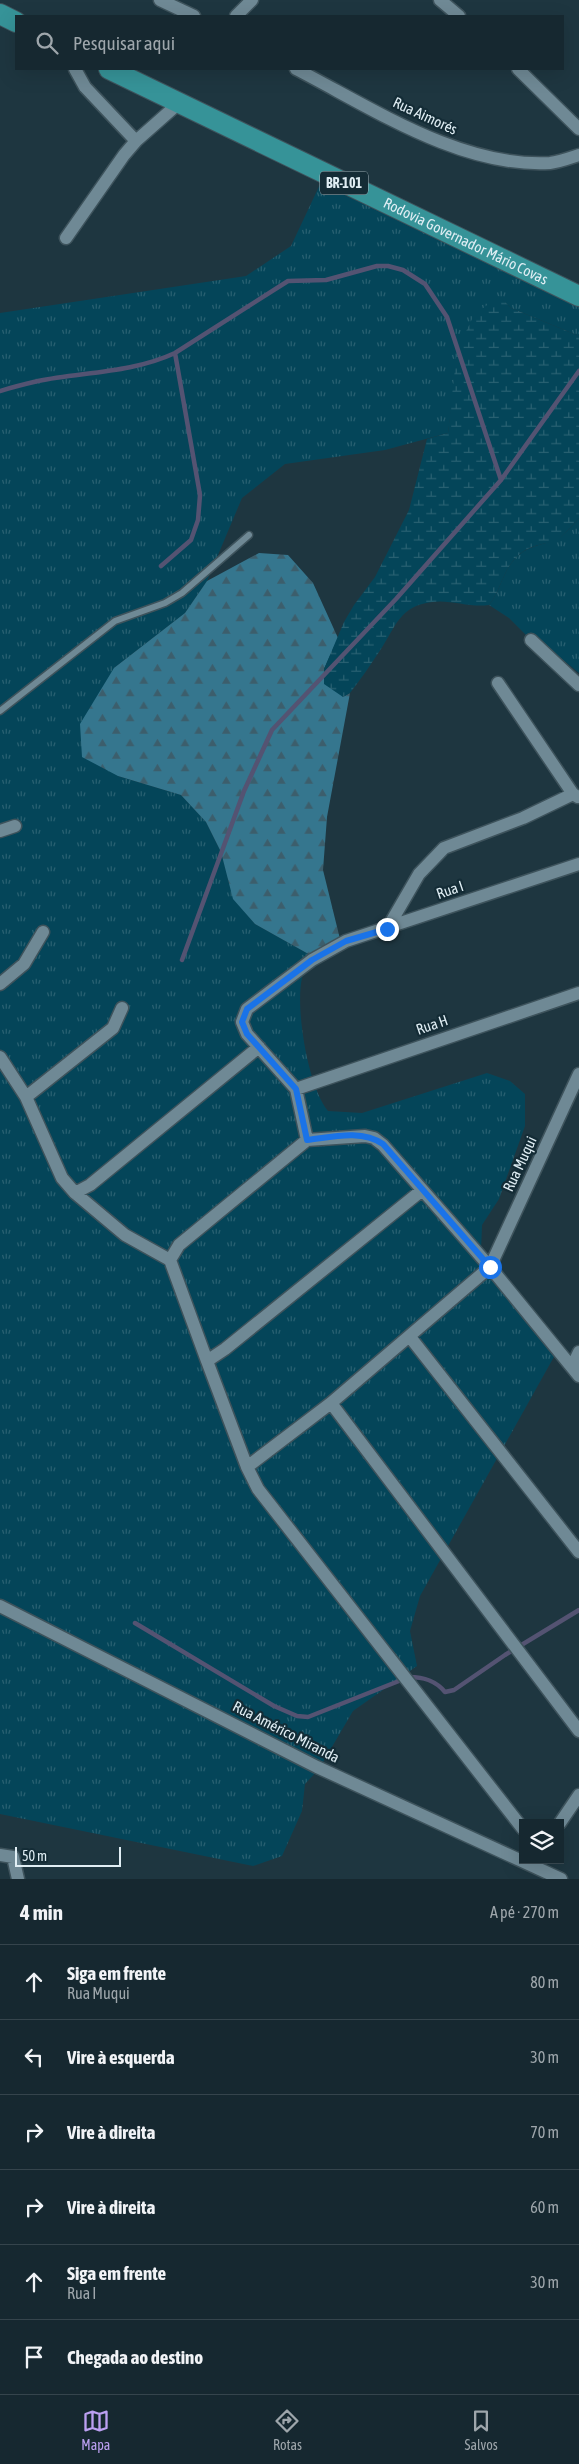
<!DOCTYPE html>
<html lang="pt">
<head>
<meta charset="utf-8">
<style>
	:root { --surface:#162830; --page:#1f3038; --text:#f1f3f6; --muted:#9ea6ab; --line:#35444c; --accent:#bca0f2 }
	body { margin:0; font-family:"Asap Condensed",sans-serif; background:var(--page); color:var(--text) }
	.controls { position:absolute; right:15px; bottom:15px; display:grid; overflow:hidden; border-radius:0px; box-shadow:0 5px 20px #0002 }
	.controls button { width:45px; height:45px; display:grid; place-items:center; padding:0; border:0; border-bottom:1px solid var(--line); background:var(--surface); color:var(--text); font:25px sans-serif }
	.scale { position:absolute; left:15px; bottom:12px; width:106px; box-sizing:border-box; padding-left:5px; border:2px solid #e0eef4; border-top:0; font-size:14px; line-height:18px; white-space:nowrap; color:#e0eef4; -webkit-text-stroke:4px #142c36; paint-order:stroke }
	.stop { position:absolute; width:15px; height:15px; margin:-11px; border:4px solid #1a73e8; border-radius:50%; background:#fff }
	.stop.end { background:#1a73e8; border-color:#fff; box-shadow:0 1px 5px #0008 }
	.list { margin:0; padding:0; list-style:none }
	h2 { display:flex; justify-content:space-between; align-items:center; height:65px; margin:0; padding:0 20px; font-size:21px }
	h2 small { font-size:16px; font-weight:400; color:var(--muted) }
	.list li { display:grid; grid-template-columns:32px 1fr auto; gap:15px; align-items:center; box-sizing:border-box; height:75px; padding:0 20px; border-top:1px solid var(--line) }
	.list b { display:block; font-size:19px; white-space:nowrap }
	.list p { margin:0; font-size:16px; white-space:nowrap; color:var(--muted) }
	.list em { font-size:16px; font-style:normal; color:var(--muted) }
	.icon { flex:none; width:28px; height:28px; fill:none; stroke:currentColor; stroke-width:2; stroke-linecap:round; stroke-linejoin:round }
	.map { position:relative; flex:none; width:579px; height:1879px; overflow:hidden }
	.search { position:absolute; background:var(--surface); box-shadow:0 5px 20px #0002; left:15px; right:15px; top:15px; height:55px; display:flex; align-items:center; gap:12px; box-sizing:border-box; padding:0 18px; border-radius:0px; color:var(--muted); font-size:19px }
	.sheet { height:515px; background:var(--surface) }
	nav { display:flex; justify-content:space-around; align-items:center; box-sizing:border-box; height:70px; border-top:1px solid var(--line); background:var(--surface); font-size:14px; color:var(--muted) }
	nav a { display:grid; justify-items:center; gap:2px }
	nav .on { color:var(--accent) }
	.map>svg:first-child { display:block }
</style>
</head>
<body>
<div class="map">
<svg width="579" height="1879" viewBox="0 0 579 1879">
	<defs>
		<pattern id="grass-tufts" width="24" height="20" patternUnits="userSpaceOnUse" patternTransform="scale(1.25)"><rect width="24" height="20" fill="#044559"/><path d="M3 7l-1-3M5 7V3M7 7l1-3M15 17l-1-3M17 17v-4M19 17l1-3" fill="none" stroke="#286071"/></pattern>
		<pattern id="forest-firs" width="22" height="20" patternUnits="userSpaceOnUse" patternTransform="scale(1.25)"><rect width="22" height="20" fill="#35768e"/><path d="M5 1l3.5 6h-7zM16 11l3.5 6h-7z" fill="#3c5e6c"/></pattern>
		<pattern id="wetland-marsh" width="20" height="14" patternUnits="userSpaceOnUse" patternTransform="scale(1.25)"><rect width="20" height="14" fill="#044559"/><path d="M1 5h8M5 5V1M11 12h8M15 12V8" fill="none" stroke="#286071"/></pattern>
	</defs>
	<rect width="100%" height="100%" fill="#1e3640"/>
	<path fill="url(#grass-tufts)" d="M323 178 579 303V336L511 308 499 297 453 396 448 433 385 450 285 464 242 498 207 581 185 613 114 668 118 776 181 795 206 822 221 852 234 899 255 924 312 956C309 963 304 970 302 978 295 1008 308 1087 328 1111L362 1113 487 1073 510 1081 525 1094V1126L499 1199 482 1225 481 1251 555 1355 420 1596 410 1631 417 1666 353 1711 319 1769 305 1784 302 1811 282 1856 253 1866 0 1814V313L246 276 291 246Z
		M579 518V673L546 646 528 637 509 618 489 605C500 592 502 574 513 561 526 545 541 546 557 539 560 539 577 521 579 518Z"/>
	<path fill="url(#forest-firs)" d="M259 553 288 555 313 583 338 638 324 669 343 697 350 693 327 817 323 870 340 939 312 956 255 924 233 899 221 852 206 822 181 795 118 776 82 757 80 724 114 668 185 613 207 581Z"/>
	<path fill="url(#wetland-marsh)" d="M499 296 511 308 579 336V518C577 521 560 539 557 540 540 546 527 544 513 561 502 574 500 592 489 605 470 608 450 599 432 602 400 606 396 626 381 649 371 664 361 679 350 693L343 697 324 684V669L344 622 354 605 375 577 409 510 427 439 448 433 457 350 474 315Z"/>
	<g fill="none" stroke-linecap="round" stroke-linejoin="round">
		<path stroke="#545372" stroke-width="4.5" d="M0 391C13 387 25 384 38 381 83 372 132 373 175 353L288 281 326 280 377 266H388L403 270 425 284 447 317 501 480
			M161 566 191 540 198 520 200 495 175 353
			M182 960 244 791 272 730 396 599 501 480 579 371
			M135 1623 274 1706 297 1716 308 1717 409 1677C423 1677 435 1680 445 1692L454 1690 505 1655 579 1610"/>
		<defs>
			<path id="service" d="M0 711 115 621 165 603 182 593 249 535"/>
			<path id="minor" d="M160 0 194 16
				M440 0 459 16
				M236 16 252 0
				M75 69 85 87 136 141
				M296 69C372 108 461 168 550 163 559 162 570 158 579 155
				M518 69 579 129
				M66 238 124 155 136 141 179 103
				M531 640 579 685
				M498 683 573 794 578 797
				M0 831 15 826
				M579 864 346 941 312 960 247 1009 242 1022 247 1034 296 1089 307 1140 365 1136 374 1138 383 1145 490 1267 579 1376
				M387 929 419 874 444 848 523 818 573 794
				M0 984 24 964 43 932
				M0 1057 26 1097 62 1178 75 1193 90 1185 259 1047
				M296 1089 579 993
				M26 1097 113 1028 122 1008
				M307 1140 179 1245 170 1260 207 1361 225 1349 421 1191
				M75 1193 125 1235 170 1260
				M410 1337 579 1552
				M207 1361 247 1467
				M572 1367 579 1352
				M331 1403 579 1731
				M0 1606 317 1767 561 1879
				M560 1823 579 1795
				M523 1829 258 1489 247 1467 331 1403 490 1267 579 1074
				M0 1855 13 1857 18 1879"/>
			<g id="primary">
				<path d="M0 14 16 22"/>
				<path id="s1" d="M109 69 579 296"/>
			</g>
		</defs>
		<use href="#service" stroke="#3e535c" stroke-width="9"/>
		<use href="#minor" stroke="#3e535c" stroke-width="15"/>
		<use href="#primary" stroke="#3e535c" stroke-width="22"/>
		<use href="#service" stroke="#6f8995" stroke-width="6"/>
		<use href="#minor" stroke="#6f8995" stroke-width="12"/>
		<use href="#primary" stroke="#369398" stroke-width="20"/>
	</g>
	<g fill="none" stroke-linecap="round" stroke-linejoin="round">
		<path stroke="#1a73e8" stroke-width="6" d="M387 929 346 941 312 960 247 1009 242 1022 247 1034 296 1089 307 1140C332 1137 361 1129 383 1144L490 1267"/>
	</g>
	<g text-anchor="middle" stroke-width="4.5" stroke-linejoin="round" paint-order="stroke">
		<rect fill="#142c36" stroke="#a3b4bb" stroke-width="1" x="320" y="171.5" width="48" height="23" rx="4"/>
		<g font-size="14" font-weight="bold" fill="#e0eef4">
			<text x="344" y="188">BR-101</text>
		</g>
		<g font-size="15" fill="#e0eef4" stroke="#142c36">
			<text transform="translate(425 116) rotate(25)" y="5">Rua Aimorés</text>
			<text dy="5" stroke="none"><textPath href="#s1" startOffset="396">Rodovia Governador Mário Covas</textPath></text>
			<text transform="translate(450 890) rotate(-19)" y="5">Rua I</text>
			<text transform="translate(432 1025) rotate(-19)" y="5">Rua H</text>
			<text transform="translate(520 1164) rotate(-65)" y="5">Rua Muqui</text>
			<text transform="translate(286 1732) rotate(27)" y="5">Rua Américo Miranda</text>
		</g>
	</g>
</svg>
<div class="controls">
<button><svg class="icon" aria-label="layers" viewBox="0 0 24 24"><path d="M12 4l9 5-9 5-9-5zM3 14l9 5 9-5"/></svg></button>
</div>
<div class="scale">50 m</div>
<div class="stop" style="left:490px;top:1267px"></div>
<div class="stop end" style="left:387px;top:929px"></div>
<div class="search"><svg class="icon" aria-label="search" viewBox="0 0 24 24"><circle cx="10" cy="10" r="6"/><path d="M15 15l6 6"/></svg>Pesquisar aqui</div>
</div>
<section class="sheet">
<h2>4 min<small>A pé · 270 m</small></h2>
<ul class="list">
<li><svg class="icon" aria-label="ahead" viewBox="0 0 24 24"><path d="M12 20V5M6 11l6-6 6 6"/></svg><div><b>Siga em frente</b><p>Rua Muqui</p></div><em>80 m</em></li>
<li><svg class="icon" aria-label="left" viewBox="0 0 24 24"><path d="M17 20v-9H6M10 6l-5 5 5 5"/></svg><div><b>Vire à esquerda</b></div><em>30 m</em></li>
<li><svg class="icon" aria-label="right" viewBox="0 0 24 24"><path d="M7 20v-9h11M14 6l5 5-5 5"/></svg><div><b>Vire à direita</b></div><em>70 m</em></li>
<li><svg class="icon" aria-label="right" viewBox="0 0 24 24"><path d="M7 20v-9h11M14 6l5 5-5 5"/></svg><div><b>Vire à direita</b></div><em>60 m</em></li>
<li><svg class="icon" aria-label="ahead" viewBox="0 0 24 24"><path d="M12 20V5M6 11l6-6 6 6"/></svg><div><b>Siga em frente</b><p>Rua I</p></div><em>30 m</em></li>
<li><svg class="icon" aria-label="arrive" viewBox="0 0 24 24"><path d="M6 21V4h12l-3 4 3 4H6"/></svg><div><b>Chegada ao destino</b></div></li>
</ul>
</section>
<nav>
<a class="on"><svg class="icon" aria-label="map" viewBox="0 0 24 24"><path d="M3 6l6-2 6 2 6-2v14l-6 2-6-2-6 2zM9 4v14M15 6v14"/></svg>Mapa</a>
<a><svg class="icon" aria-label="directions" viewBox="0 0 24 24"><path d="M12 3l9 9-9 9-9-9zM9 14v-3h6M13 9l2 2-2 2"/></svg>Rotas</a>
<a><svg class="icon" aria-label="saved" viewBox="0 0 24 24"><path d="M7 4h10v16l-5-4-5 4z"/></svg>Salvos</a>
</nav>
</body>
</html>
